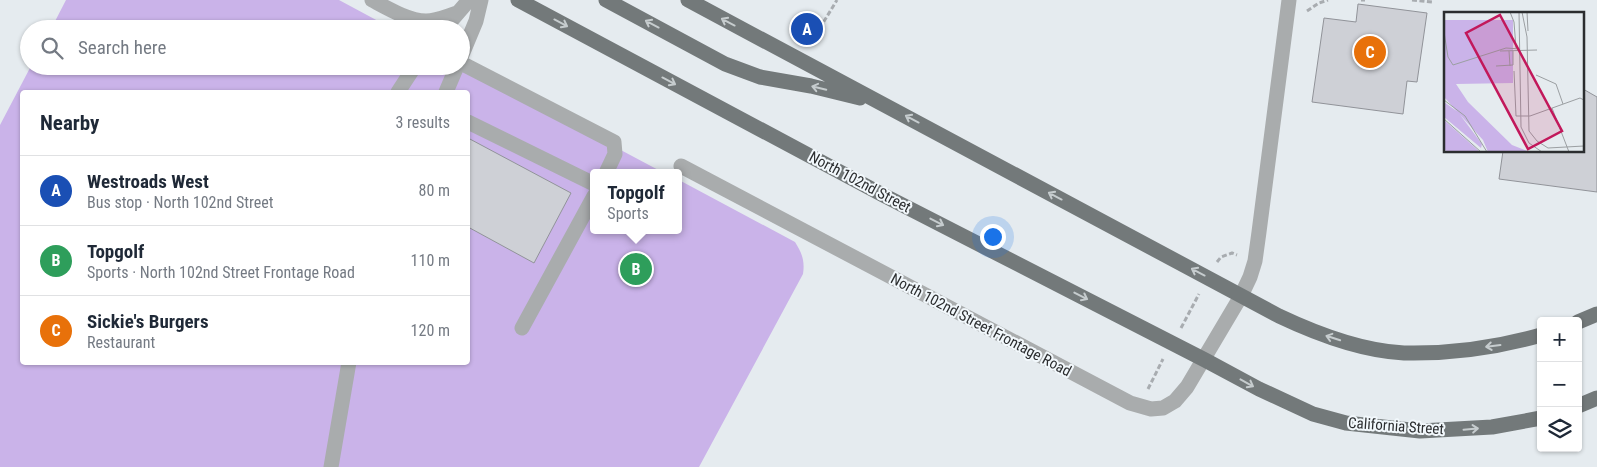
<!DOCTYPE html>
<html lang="en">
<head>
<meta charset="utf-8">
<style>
	:root { --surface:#fff; --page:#f6f6f7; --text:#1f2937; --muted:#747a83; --line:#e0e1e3; --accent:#9f3a0d }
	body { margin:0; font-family:"Roboto Condensed",sans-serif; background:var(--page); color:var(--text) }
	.controls { position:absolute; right:15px; bottom:15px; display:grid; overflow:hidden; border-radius:5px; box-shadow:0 1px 4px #0004 }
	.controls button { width:45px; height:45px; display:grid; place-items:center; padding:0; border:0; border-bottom:1px solid var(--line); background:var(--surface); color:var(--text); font:25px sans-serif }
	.you { position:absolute; left:992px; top:236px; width:18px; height:18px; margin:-12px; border:4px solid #fff; border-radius:50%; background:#1a73e8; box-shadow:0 0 0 8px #1a73e833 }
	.badge { display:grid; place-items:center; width:32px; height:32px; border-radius:50%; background:var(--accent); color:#fff; font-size:16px; font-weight:700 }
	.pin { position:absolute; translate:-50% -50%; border:2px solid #fff; box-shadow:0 1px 5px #0006 }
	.popup { position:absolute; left:590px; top:169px; width:92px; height:65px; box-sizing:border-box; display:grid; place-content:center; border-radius:5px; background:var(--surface); filter:drop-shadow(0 1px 4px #0005); font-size:16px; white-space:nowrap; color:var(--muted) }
	.popup b { font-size:19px; color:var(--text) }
	.popup::after { content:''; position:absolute; left:50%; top:100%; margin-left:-10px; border:10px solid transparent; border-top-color:var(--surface) }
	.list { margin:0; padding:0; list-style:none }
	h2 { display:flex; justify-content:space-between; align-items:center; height:65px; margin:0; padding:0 20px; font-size:21px }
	h2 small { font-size:16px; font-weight:400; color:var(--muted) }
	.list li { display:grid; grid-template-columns:32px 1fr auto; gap:15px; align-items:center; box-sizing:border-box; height:70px; padding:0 20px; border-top:1px solid var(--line) }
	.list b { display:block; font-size:19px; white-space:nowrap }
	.list p { margin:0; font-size:16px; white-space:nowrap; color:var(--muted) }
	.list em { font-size:16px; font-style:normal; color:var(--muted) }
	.icon { flex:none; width:28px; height:28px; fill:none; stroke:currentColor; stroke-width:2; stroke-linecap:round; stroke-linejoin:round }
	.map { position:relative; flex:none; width:1597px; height:467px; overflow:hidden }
	.search { position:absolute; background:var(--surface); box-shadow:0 1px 4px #0004; left:20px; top:20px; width:450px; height:55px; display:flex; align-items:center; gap:12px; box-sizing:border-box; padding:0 18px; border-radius:28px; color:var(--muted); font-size:19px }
	.panel { position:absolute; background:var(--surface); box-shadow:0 1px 4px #0004; left:20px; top:90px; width:450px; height:275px; border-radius:5px }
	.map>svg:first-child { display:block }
</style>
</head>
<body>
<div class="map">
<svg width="1597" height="467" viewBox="0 0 1597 467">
	<rect width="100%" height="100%" fill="#e5ebef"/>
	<path fill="#cab3e9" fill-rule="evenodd" d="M66 0H339L393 29H51Z
		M461 65 664 173H594V230H678L679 180 795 242C802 253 805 261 803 274L699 467H0V125L31 66ZM22 92H468V362H22Z"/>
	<path fill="#ced0d6" stroke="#919399" d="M1358 4 1427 13 1417 82 1407 81 1403 114 1312 102 1324 18 1356 22Z
		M1583 89 1597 97V192L1499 179 1503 151H1583Z
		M468 138 571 193 534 263 468 227Z"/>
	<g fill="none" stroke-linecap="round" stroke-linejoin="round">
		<path stroke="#a8acb0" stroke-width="3" stroke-dasharray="5 2.5" stroke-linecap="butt" d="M1361 0H1365
			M1412 0 1432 2
			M1307 11 1319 3 1328 0
			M812 41 837 0
			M1217 262 1221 257 1232 253 1237 255
			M1181 328 1199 294
			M1148 389 1163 359"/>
		<path stroke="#a9acad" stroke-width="15" d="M372 0C387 8 409 21 426 21 437 21 447 16 457 13
			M444 29 469 0
			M461 57 476 21 481 0
			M461 63 614 142 615 154 606 173
			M398 92 415 66
			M446 92 457 66
			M468 122 594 184
			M681 166 1130 403 1151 409 1163 408 1175 401 1187 387 1241 296 1250 277 1255 261 1259 232 1289 0
			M522 328 594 196
			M331 467 349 362"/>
		<path stroke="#73797a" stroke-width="15" d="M518 0 883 195 1205 360 1259 389 1313 414 1346 423 1420 431 1492 427 1541 418
			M606 0 725 64 760 77 811 86 860 98
			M688 0 1279 316C1317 334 1361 351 1404 353 1450 354 1496 348 1541 335
			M1578 322 1597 314
			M1578 406 1597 398"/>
	</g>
	<defs><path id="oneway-shaft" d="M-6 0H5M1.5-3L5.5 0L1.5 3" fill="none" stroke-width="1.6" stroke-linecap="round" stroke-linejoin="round" transform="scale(1.25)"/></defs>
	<g stroke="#c6ccce">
		<use href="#oneway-shaft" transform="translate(728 22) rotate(-152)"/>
		<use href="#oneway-shaft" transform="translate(561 23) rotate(28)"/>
		<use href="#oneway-shaft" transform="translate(652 24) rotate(-152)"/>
		<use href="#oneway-shaft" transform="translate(669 81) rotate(28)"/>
		<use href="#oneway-shaft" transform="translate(819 88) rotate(-166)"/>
		<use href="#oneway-shaft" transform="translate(912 119) rotate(-152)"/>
		<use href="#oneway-shaft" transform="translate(1055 196) rotate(-152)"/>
		<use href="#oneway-shaft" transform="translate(937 222) rotate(27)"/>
		<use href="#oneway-shaft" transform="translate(1198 272) rotate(-152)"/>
		<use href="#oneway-shaft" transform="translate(1081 296) rotate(27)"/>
		<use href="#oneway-shaft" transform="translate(1333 338) rotate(-162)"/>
		<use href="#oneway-shaft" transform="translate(1493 346) rotate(173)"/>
		<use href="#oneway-shaft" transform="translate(1247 383) rotate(29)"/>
		<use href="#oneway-shaft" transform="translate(1471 429) rotate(-5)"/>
	</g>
	<g text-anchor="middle" stroke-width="4" stroke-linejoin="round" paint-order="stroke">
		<g font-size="15" fill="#2b2d2f" stroke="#f2f8fc">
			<text transform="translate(860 182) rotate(28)" y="5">North 102nd Street</text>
			<text transform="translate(981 325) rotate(28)" y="5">North 102nd Street Frontage Road</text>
			<text transform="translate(1396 426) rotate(4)" y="5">California Street</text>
		</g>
	</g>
	<g transform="translate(1444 12)">
		<rect width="140" height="140" fill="#e5ebef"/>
		<path d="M0 8H69V71L12 72 24 90 68 133 86 140H44L39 128 0 85ZM0 90 14 100 38 132 37 136 0 105ZM0 108 36 140H4L0 137Z" fill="#cab3e9"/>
		<path fill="none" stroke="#9b9fa2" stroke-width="1" d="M66 0 70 10 72 36M75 0 77 115 85 131 98 140M78 0 83 25 85 119 93 129 104 136 140 134M83 0 84 19M0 20 4 45 9 53 62 36 76 37M56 39 93 38M65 39 66 54M52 54 69 53V39M70 59 72 104H86L136 86 140 88M92 63 112 72 119 92M0 88 21 104 43 140M108 96 125 140M0 107 37 140"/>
		<path fill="#c2185b" fill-opacity="0.15" stroke="#c2185b" stroke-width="2.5" d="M56 3 118 119 84 137 22 21Z"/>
		<rect width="140" height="140" fill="none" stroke="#2b2d2f" stroke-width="2.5"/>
	</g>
</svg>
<div class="controls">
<button>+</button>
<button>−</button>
<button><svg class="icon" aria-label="layers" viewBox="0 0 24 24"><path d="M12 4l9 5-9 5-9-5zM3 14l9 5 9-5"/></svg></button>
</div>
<div class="you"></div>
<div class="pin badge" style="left:807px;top:29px;background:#1a4fb4">A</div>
<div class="pin badge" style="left:636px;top:269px;background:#2e9e5b">B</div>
<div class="popup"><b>Topgolf</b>Sports</div>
<div class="pin badge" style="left:1370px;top:52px;background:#e8710a">C</div>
<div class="search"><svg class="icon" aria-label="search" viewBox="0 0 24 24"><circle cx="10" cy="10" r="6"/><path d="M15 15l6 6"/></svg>Search here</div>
<section class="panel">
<h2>Nearby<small>3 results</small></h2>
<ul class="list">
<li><span class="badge" style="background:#1a4fb4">A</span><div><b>Westroads West</b><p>Bus stop · North 102nd Street</p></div><em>80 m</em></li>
<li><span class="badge" style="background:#2e9e5b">B</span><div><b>Topgolf</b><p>Sports · North 102nd Street Frontage Road</p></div><em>110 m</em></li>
<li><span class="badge" style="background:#e8710a">C</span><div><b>Sickie's Burgers</b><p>Restaurant</p></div><em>120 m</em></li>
</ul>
</section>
</div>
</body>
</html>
